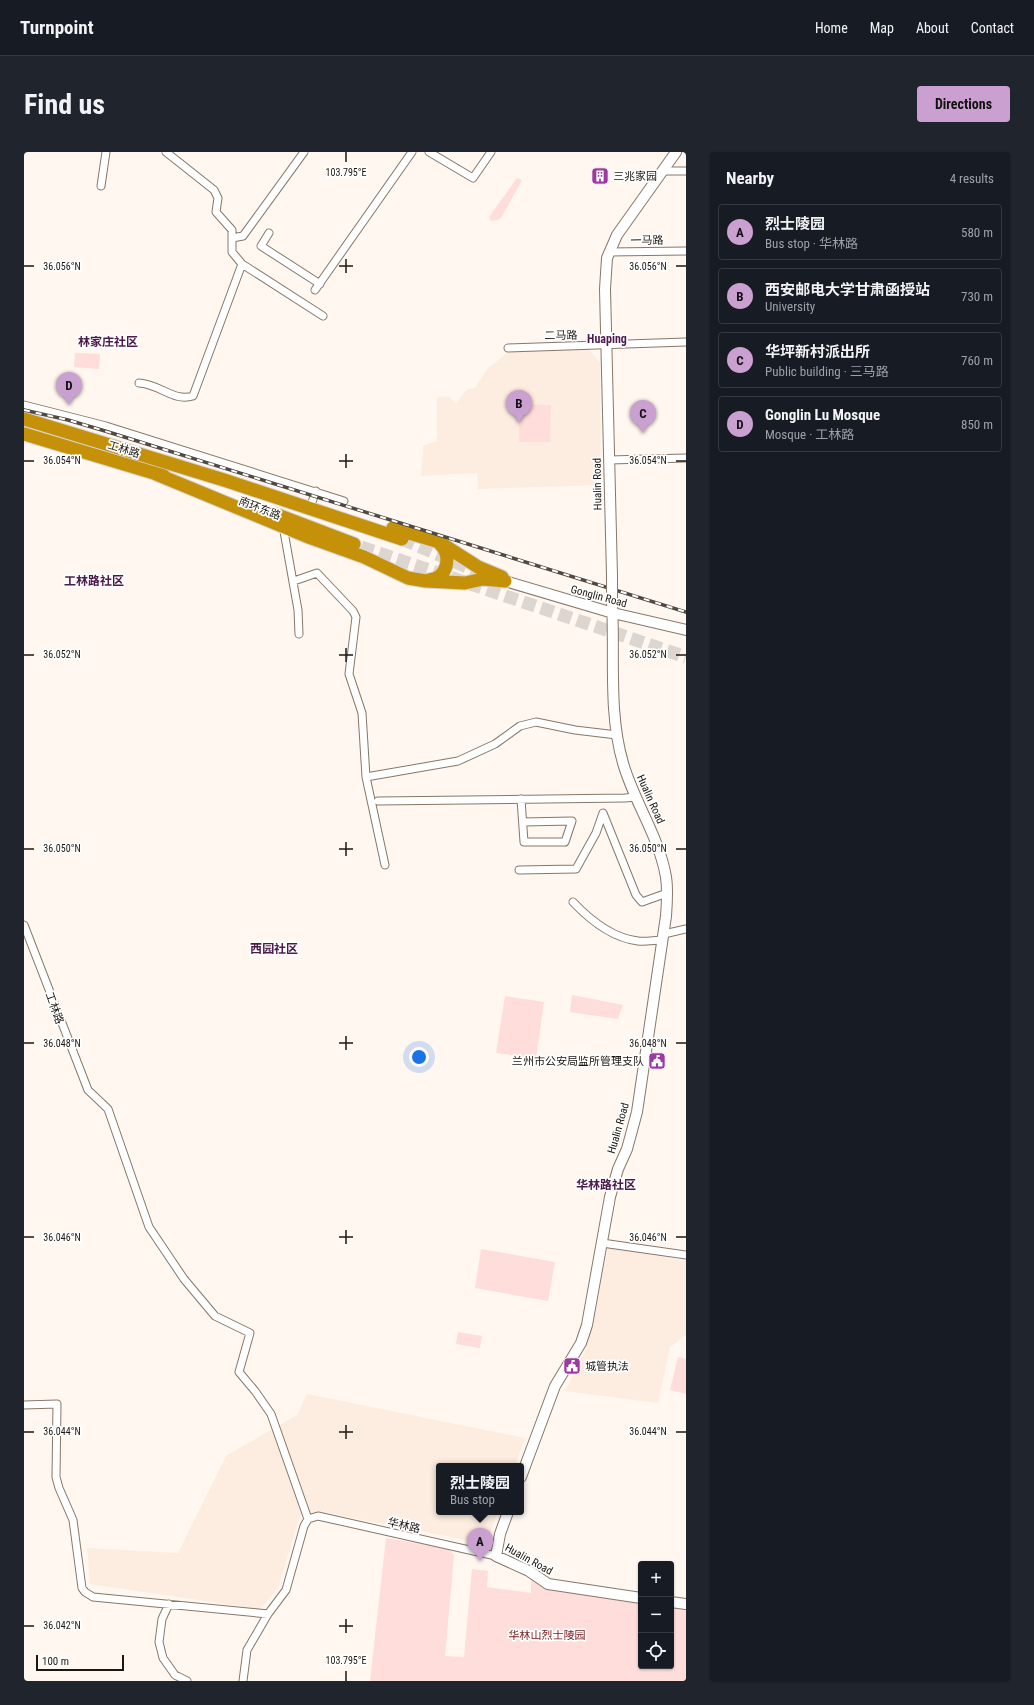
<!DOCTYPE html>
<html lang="en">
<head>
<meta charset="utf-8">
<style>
	:root { --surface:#171b24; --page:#20242c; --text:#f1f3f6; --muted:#9ea1a6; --line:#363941; --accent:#caa0d0 }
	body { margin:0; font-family:"Roboto Condensed","Noto Sans SC",sans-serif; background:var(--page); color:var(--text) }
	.controls { position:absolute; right:12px; bottom:12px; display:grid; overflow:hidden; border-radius:4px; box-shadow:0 1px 3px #0004 }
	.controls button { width:36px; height:36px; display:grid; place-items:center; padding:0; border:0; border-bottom:1px solid var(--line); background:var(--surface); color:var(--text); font:20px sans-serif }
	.scale { position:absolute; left:12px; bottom:10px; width:88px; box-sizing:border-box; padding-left:4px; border:2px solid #1d1711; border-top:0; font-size:11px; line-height:14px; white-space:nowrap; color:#1d1711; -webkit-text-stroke:3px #fff; paint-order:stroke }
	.you { position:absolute; left:395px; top:905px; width:14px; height:14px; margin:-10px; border:3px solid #fff; border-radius:50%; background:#1a73e8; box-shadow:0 0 0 6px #1a73e833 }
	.badge { display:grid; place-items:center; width:26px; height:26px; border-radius:50%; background:var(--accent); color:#111; font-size:13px; font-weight:700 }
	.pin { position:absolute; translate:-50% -33px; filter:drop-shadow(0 1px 2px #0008) }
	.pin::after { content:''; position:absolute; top:21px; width:14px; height:12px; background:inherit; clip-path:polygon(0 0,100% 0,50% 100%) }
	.popup { position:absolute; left:412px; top:1311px; width:88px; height:52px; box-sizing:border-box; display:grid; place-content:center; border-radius:4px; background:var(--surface); filter:drop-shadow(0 1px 3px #0005); font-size:13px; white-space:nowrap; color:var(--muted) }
	.popup b { font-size:15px; color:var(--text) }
	.popup::after { content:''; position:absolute; left:50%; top:100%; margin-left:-8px; border:8px solid transparent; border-top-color:var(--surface) }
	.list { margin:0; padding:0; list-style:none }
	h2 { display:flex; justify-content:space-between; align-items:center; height:52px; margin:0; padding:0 16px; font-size:17px }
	h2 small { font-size:13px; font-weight:400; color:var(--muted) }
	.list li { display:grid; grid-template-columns:26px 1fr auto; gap:12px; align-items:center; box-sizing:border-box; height:56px; margin:0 8px 8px; padding:0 8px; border:1px solid var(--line); border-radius:4px }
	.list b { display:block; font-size:15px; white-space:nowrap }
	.list p { margin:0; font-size:13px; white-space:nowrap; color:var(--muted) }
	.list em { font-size:13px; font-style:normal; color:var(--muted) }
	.icon { flex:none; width:22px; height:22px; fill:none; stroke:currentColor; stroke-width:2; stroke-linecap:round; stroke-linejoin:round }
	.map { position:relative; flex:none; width:662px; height:1529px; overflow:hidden; border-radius:4px }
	header { display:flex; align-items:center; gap:24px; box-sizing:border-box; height:56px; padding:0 20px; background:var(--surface); border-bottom:1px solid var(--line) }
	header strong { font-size:19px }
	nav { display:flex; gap:22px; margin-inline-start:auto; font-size:14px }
	.intro { display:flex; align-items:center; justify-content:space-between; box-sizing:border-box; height:96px; padding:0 24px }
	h1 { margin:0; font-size:28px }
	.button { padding:10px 18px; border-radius:4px; background:var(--accent); color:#111; font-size:14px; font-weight:700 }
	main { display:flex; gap:24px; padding:0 24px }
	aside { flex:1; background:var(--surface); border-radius:4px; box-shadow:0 1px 3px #0004 }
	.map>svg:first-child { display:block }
</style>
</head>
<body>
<header>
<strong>Turnpoint</strong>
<nav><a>Home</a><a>Map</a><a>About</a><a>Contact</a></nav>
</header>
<div class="intro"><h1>Find us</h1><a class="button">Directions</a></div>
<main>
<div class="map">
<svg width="662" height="1529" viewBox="0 0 662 1529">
	<rect width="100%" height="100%" fill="#fff7f0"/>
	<path fill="#fcede0" d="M489 197H565L576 211 577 333 454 337 453 321 397 324 399 294 413 289V245L424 244 432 252 442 238 451 236 464 216Z
		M584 1095 662 1109V1183L646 1195 634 1251 541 1239 561 1200 570 1167Z
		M283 1242 501 1286 491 1314H415V1360H474L462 1392 294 1359 276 1363 254 1436 236 1457 66 1432 63 1396 154 1401 202 1304 273 1263Z"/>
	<path fill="#ffddda" d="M493 26 498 28 477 66 473 68 467 69 465 65Z
		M51 201 76 202 75 217 50 215Z
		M495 252 527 253 526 290H495Z
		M548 843 599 853 594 867 546 860Z
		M481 844 520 850 512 906 472 901Z
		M457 1097 531 1110 524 1149 451 1136Z
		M434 1180 458 1184 456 1196 432 1192Z
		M654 1205 662 1207V1242L646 1238Z
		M362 1386 424 1396 430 1403 421 1504 440 1505 448 1417 464 1419 463 1435 507 1441V1427L522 1437 617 1451V1514H647V1455L662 1457V1529H346Z"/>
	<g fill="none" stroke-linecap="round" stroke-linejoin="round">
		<path stroke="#ddd5cf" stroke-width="13" stroke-dasharray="13 6" stroke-linecap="butt" d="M378 387 457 421
			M337 395 662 505"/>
		<defs>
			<path id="street" d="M142 0 190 38 194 46 192 60 208 78V100L218 112 299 164
				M405 0 449 26 467 0
				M638 19H662
				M77 34 82 0
				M245 81 237 94 296 132
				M208 86 219 84 280 0
				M585 100 662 99
				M291 138 388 0
				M484 196 662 190
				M115 231C136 232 149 250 169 244L218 112
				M0 253 82 274 320 349
				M585 308 662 306
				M288 350 292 339
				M259 374 274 458 275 482
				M270 429 293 421 329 459 332 465 325 522 338 561 342 625 361 713
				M342 625 434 609 471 592 496 574 512 570 551 578 593 583
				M497 647 500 690H541L548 669 499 670
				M354 649 601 646 612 645
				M495 718 552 717 572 681 579 661 612 743 618 750 643 741
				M549 750C567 769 588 786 614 789 622 790 631 788 639 788
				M0 773 64 938 84 957 125 1075 160 1127 191 1164 226 1181 215 1220 231 1239 247 1262 284 1367 280 1374 262 1438 244 1462 69 1445 61 1440 58 1436 49 1368 35 1336 32 1325 33 1252 0 1253
				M640 782 662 777
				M578 1091 662 1103
				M284 1367 294 1364 472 1404
				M145 1452 138 1467 135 1490 139 1506 151 1523 163 1529
				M219 1529 223 1498 244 1462"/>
			<path id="secondary" d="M588 424 581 137 583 106 593 83 652 0
				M481 429 589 461 662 478
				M497 1325 531 1234 557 1191 563 1173 586 1045 594 1017 603 997 613 960 642 764C643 751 644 738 642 725 635 684 610 650 599 611 584 560 591 503 588 451
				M484 1360 476 1382 472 1404 505 1419 524 1432 617 1446
				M647 1450 662 1452"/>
			<path id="highway" d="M0 267 200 328 378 387
				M0 282 140 324
				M132 322 287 386 340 405 384 426 402 429 441 431 459 427 481 429
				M251 362 330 392
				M369 376 415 390 454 415 478 425
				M405 428C424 426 428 404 416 392"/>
		</defs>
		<use href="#street" stroke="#887768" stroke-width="9"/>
		<use href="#secondary" stroke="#887768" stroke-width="12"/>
		<use href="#highway" stroke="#d6d5d4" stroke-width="15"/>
		<use href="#street" stroke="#fff" stroke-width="7"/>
		<use href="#secondary" stroke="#fff" stroke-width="10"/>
		<use href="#highway" stroke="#c59108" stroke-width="13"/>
		<defs>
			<path id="rail" d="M0 258 44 268 81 279 662 460"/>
		</defs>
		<use href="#rail" stroke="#504a43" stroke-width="3.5"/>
		<use href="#rail" stroke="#fff" stroke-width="2" stroke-dasharray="6" stroke-linecap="butt"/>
		<defs>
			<path id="secondary-bridge" d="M588 424V451"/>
		</defs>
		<use href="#secondary-bridge" stroke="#887768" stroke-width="12" stroke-linecap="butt"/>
		<use href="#secondary-bridge" stroke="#fff" stroke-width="10"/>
	</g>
	<path fill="none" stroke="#1d1711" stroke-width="1.5" d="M322 0V10M322 107V121M0 114H10M315 114H329M652 114H662M322 302V316M0 309H10M315 309H329M652 309H662M322 496V510M0 503H10M315 503H329M652 503H662M322 690V704M0 697H10M315 697H329M652 697H662M322 884V898M0 891H10M315 891H329M652 891H662M322 1078V1092M0 1085H10M315 1085H329M652 1085H662M322 1273V1287M0 1280H10M315 1280H329M652 1280H662M322 1467V1481M0 1474H10M315 1474H329M322 1519V1529"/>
	<defs>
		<symbol id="building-square" viewBox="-11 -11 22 22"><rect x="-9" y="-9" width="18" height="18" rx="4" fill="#9b3aa1" stroke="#fff"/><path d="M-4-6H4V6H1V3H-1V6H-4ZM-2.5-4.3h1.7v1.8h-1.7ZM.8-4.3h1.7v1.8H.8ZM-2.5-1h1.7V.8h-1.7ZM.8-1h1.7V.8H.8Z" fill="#fff"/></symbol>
		<symbol id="civic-square" viewBox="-11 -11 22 22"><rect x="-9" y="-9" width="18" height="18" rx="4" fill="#9b3aa1" stroke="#fff"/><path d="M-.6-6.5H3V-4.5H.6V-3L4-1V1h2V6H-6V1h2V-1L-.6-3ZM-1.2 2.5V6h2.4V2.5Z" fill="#fff"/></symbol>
	</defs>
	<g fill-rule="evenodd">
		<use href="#building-square" x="566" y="14" width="20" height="20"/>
		<use href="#civic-square" x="623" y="899" width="20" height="20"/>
		<use href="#civic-square" x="538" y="1204" width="20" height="20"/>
	</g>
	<g text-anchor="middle" stroke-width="3.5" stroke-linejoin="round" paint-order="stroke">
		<g font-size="11" fill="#1d1711" stroke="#fff" text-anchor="start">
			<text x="589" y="28">三兆家园</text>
			<text x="620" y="913" text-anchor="end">兰州市公安局监所管理支队</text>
			<text x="561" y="1218">城管执法</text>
		</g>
		<g font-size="11" fill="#1d1711" stroke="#fff">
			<text transform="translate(623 88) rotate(-1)" y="4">一马路</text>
			<text transform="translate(537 183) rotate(-1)" y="4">二马路</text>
			<text transform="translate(100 297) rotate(17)" y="4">工林路</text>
			<text transform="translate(573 332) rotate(-91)" y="4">Hualin Road</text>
			<text transform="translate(236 356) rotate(21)" y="4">南环东路</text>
			<text transform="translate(575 444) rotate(15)" y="4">Gonglin Road</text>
			<text transform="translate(627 647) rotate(66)" y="4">Hualin Road</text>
			<text transform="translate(31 856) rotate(70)" y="4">工林路</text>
			<text transform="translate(594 976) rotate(-74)" y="4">Hualin Road</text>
			<text transform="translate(380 1373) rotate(13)" y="4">华林路</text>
			<text transform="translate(505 1407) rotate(29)" y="4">Hualin Road</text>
		</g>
		<g font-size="11" fill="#74191c" stroke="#fff">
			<text x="523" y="1487">华林山烈士陵园</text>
		</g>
		<g font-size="12" font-weight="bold" fill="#4a1b4c" stroke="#fff">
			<text x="583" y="191">Huaping</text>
			<text x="84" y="194">林家庄社区</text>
			<text x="70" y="433">工林路社区</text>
			<text x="250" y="801">西园社区</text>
			<text x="582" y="1037">华林路社区</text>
		</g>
	</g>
	<g font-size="10" text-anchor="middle" fill="#1d1711" stroke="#fff" stroke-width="3.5" stroke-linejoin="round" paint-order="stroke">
		<text x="322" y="24">103.795°E</text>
		<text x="38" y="118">36.056°N</text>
		<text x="624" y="118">36.056°N</text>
		<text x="38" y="312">36.054°N</text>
		<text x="624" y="312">36.054°N</text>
		<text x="38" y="506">36.052°N</text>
		<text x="624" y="506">36.052°N</text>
		<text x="38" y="700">36.050°N</text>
		<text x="624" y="700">36.050°N</text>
		<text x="38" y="895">36.048°N</text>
		<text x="624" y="895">36.048°N</text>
		<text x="38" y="1089">36.046°N</text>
		<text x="624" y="1089">36.046°N</text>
		<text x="38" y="1283">36.044°N</text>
		<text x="624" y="1283">36.044°N</text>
		<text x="38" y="1477">36.042°N</text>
		<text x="322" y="1512">103.795°E</text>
	</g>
</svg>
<div class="controls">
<button>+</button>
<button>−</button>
<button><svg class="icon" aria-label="locate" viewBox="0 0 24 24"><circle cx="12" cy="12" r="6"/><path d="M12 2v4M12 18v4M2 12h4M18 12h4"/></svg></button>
</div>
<div class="scale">100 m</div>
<div class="you"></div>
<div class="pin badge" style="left:456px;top:1409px">A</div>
<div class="popup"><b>烈士陵园</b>Bus stop</div>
<div class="pin badge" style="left:495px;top:271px">B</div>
<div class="pin badge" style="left:619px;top:281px">C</div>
<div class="pin badge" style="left:45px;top:253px">D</div>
</div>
<aside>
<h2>Nearby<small>4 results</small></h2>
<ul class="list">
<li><span class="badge">A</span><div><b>烈士陵园</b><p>Bus stop · 华林路</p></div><em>580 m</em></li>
<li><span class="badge">B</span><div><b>西安邮电大学甘肃函授站</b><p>University</p></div><em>730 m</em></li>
<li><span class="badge">C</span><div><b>华坪新村派出所</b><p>Public building · 三马路</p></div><em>760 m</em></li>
<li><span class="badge">D</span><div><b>Gonglin Lu Mosque</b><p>Mosque · 工林路</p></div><em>850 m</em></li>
</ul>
</aside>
</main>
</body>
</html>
